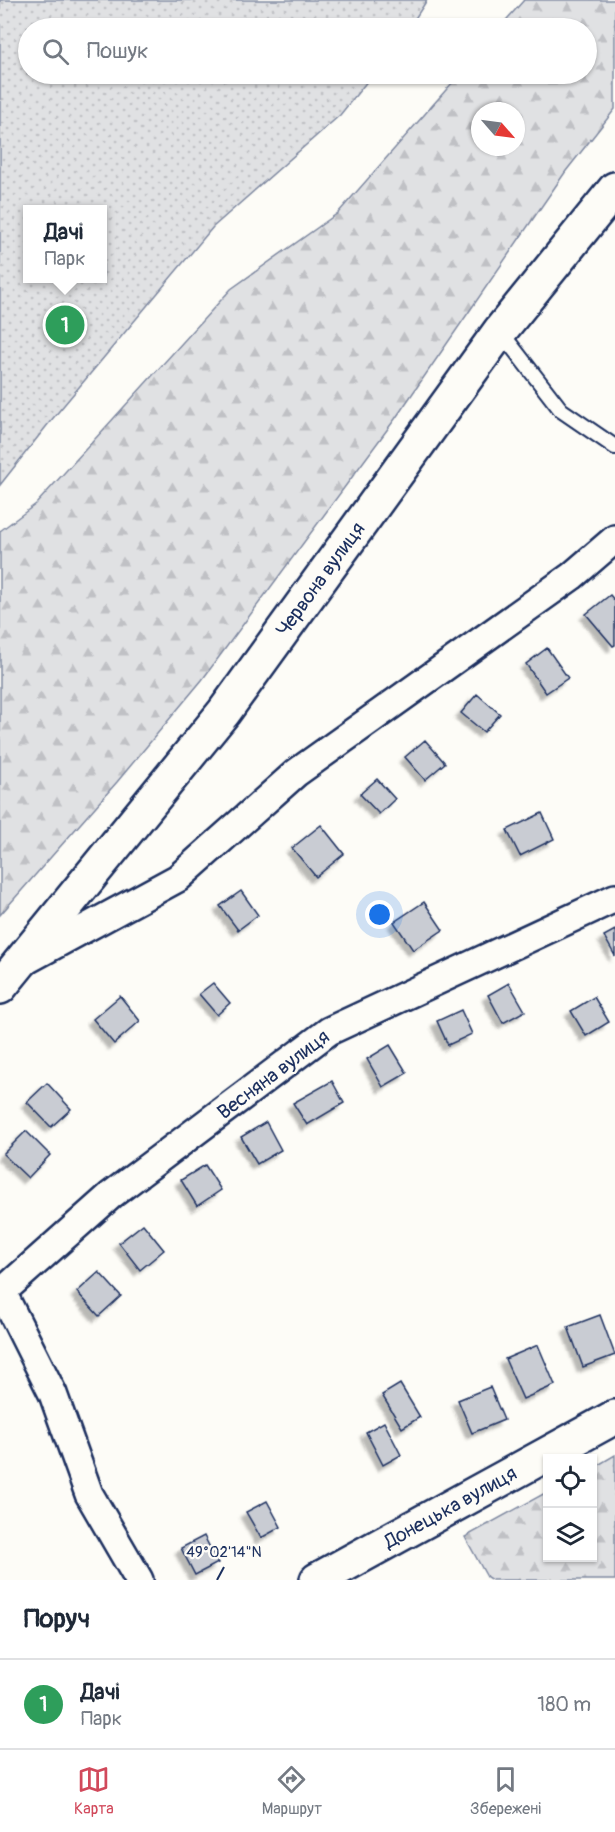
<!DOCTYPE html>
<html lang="uk">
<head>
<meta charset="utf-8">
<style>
	:root { --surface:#fff; --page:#f6f6f7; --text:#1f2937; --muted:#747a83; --line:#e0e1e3; --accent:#d1495b }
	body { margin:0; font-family:Pangolin,sans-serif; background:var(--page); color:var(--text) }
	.controls { position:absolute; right:18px; bottom:18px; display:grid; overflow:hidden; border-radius:0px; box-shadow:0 2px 4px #0004 }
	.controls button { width:54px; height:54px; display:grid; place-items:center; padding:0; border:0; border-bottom:2px solid var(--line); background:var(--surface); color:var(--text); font:30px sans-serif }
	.compass { position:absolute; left:471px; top:102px; width:54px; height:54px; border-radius:50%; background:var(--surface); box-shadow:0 2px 4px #0004; rotate:118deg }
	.you { position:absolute; left:380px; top:915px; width:21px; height:21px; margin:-15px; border:4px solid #fff; border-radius:50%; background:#1a73e8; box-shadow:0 0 0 9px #1a73e833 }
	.badge { display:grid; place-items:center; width:39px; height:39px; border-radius:50%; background:var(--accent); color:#fff; font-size:20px; font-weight:700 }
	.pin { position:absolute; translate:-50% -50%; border:3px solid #fff; box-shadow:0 2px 6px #0006 }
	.popup { position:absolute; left:23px; top:205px; width:84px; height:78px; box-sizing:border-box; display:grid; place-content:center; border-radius:0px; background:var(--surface); filter:drop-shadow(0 2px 4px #0005); font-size:20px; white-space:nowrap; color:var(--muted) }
	.popup b { font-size:22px; color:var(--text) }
	.popup::after { content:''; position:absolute; left:50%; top:100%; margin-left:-12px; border:12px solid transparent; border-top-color:var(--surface) }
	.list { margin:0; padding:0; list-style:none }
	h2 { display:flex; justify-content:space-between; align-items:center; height:78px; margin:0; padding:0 24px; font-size:26px }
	h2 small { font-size:20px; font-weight:400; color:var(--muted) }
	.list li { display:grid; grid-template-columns:39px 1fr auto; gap:18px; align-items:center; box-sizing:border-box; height:90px; padding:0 24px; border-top:2px solid var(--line) }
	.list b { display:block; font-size:22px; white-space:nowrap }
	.list p { margin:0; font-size:20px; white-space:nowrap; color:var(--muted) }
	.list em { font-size:20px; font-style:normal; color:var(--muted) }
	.icon { flex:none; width:33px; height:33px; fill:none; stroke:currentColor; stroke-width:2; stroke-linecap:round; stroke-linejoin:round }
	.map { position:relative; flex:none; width:615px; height:1580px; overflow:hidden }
	.search { position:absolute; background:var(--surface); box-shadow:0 2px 4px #0004; left:18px; right:18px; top:18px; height:66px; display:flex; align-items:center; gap:15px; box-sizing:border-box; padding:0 21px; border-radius:33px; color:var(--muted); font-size:22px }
	.sheet { height:168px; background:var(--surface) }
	nav { display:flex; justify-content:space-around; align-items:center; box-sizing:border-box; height:84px; border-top:2px solid var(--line); background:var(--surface); font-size:16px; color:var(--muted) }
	nav a { display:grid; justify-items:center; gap:3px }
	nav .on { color:var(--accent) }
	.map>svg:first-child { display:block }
</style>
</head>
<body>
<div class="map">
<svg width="615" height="1580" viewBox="0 0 615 1580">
	<defs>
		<pattern id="forest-firs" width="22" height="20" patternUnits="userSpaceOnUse" patternTransform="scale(1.5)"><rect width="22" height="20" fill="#e0e1e3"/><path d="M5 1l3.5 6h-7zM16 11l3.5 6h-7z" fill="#c0c1c5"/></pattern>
		<pattern id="garden-dots" width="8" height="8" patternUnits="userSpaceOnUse" patternTransform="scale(1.5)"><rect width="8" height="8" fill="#e0e1e3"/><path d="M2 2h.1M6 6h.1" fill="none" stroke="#c0c1c5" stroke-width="1.8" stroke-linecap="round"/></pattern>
		<filter id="shadow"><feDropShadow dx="-5.5" dy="5.5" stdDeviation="1.5" flood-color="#0004"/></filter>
	</defs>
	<rect width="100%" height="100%" fill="#fdfcf7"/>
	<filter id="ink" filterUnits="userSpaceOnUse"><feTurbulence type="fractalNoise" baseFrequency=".0167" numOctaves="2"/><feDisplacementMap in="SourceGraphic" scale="12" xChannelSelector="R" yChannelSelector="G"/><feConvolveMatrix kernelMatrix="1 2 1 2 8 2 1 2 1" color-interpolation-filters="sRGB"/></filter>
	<g filter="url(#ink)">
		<path fill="url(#forest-firs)" stroke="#7e88a0" stroke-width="1.5" fill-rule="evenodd" d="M524 0H615V109L566 171 395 419 202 680 117 782 0 915V531L36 504 231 289 338 213 460 74H586V28H499ZM480 111H516V147H480Z
			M615 1455V1580H492L487 1577 465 1537 547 1492 548 1558H592L593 1468Z"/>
		<path fill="url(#garden-dots)" stroke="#7e88a0" stroke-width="1.5" fill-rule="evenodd" d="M0 0H427L409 28H28V74H373L340 115 213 227 49 423 0 485ZM28 210H103V278H28Z"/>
		<path fill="#c9ccd3" stroke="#1b2f5e" stroke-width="1.5" filter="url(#shadow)" d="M610 595 615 601V645L613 646 586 614Z
			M547 648 568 678 546 693 526 664Z
			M477 694 500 714 484 732 461 713Z
			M425 740 445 763 425 780 405 757Z
			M377 779 395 799 379 814 360 794Z
			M542 813 554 839 520 856 507 830Z
			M321 825 344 854 316 877 292 848Z
			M241 891 258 915 238 930 220 906Z
			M424 902 443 930 413 950 394 922Z
			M615 930V956L604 936Z
			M213 983 230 1003 217 1015 199 994Z
			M509 983 525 1011 503 1023 488 995Z
			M120 996 140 1021 114 1044 93 1019Z
			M594 997 609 1022 586 1036 571 1011Z
			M461 1010 472 1034 448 1045 437 1021Z
			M390 1045 407 1073 383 1087 367 1059Z
			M332 1081 344 1103 307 1125 293 1103Z
			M47 1083 71 1109 51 1127 27 1102Z
			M266 1122 281 1150 257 1164 241 1137Z
			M26 1131 50 1155 28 1178 3 1154Z
			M205 1165 221 1190 197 1206 181 1180Z
			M143 1224 164 1250 140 1270 119 1243Z
			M99 1272 121 1296 99 1316 77 1292Z
			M600 1315 615 1355 583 1367 568 1327Z
			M538 1345 555 1385 523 1399 505 1359Z
			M400 1384 420 1417 402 1428 382 1395Z
			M490 1387 504 1420 472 1433 458 1400Z
			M384 1422 401 1455 383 1465 366 1432Z
			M267 1501 281 1527 261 1538 246 1512Z
			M204 1536 218 1563 195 1575 181 1548Z"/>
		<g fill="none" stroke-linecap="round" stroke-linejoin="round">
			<defs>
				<path id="lane" d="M500 331 561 410 615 447"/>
				<path id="street" d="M25 961 178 878 296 773 572 576 615 539
					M0 1291 2 1292 111 1195 329 1031 615 898
					M2 1292 53 1394 89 1494 139 1580"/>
				<path id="secondary" d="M0 987 224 712 500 331 615 189"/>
				<path id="primary" d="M317 1580 615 1417"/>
			</defs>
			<use href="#lane" stroke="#1b2f5e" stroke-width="18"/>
			<use href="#street" stroke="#1b2f5e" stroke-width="32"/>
			<use href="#secondary" stroke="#1b2f5e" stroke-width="38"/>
			<use href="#primary" stroke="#1b2f5e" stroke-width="38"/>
			<use href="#lane" stroke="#fdfcf7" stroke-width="14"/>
			<use href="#street" stroke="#fdfcf7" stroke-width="27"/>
			<use href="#secondary" stroke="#fdfcf7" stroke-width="33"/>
			<use href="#primary" stroke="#fdfcf7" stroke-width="33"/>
		</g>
	</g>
	<path fill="none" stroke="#1b2f5e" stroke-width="2" d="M217 1580 224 1567"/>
	<g text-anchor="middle" stroke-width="4.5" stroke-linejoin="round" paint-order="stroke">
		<g font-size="20" fill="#1b2f5e" stroke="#fdfcf7">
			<text transform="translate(320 579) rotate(-54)" y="7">Червона вулиця</text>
			<text transform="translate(273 1074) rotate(-37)" y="7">Весняна вулиця</text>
			<text transform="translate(450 1507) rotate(-29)" y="7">Донецька вулиця</text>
		</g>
	</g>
	<g font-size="15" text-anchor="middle" fill="#1b2f5e" stroke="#fdfcf7" stroke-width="4.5" stroke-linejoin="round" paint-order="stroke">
		<text x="224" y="1557">49°02'14"N</text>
	</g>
</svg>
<div class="controls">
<button><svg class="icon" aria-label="locate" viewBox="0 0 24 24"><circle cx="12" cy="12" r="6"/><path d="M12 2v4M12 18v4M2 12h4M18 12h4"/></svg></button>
<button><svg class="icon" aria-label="layers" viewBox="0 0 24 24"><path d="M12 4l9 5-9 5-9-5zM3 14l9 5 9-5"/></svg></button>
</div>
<svg class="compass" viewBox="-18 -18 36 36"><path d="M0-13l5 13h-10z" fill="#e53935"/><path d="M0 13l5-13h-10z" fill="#747a83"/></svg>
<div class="you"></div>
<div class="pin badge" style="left:65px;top:325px;background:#2e9e5b">1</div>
<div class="popup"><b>Дачі</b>Парк</div>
<div class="search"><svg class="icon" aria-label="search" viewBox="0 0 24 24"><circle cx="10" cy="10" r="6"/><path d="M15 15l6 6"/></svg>Пошук</div>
</div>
<section class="sheet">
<h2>Поруч<small></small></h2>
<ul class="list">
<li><span class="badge" style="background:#2e9e5b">1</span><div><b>Дачі</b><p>Парк</p></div><em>180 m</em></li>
</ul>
</section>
<nav>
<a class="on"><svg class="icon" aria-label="map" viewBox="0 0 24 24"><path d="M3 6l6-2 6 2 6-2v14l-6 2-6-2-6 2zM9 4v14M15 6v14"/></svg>Карта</a>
<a><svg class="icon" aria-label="directions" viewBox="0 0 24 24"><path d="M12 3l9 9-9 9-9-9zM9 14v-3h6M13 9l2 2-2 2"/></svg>Маршрут</a>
<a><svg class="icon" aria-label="saved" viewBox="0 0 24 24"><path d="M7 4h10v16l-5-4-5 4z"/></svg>Збережені</a>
</nav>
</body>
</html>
